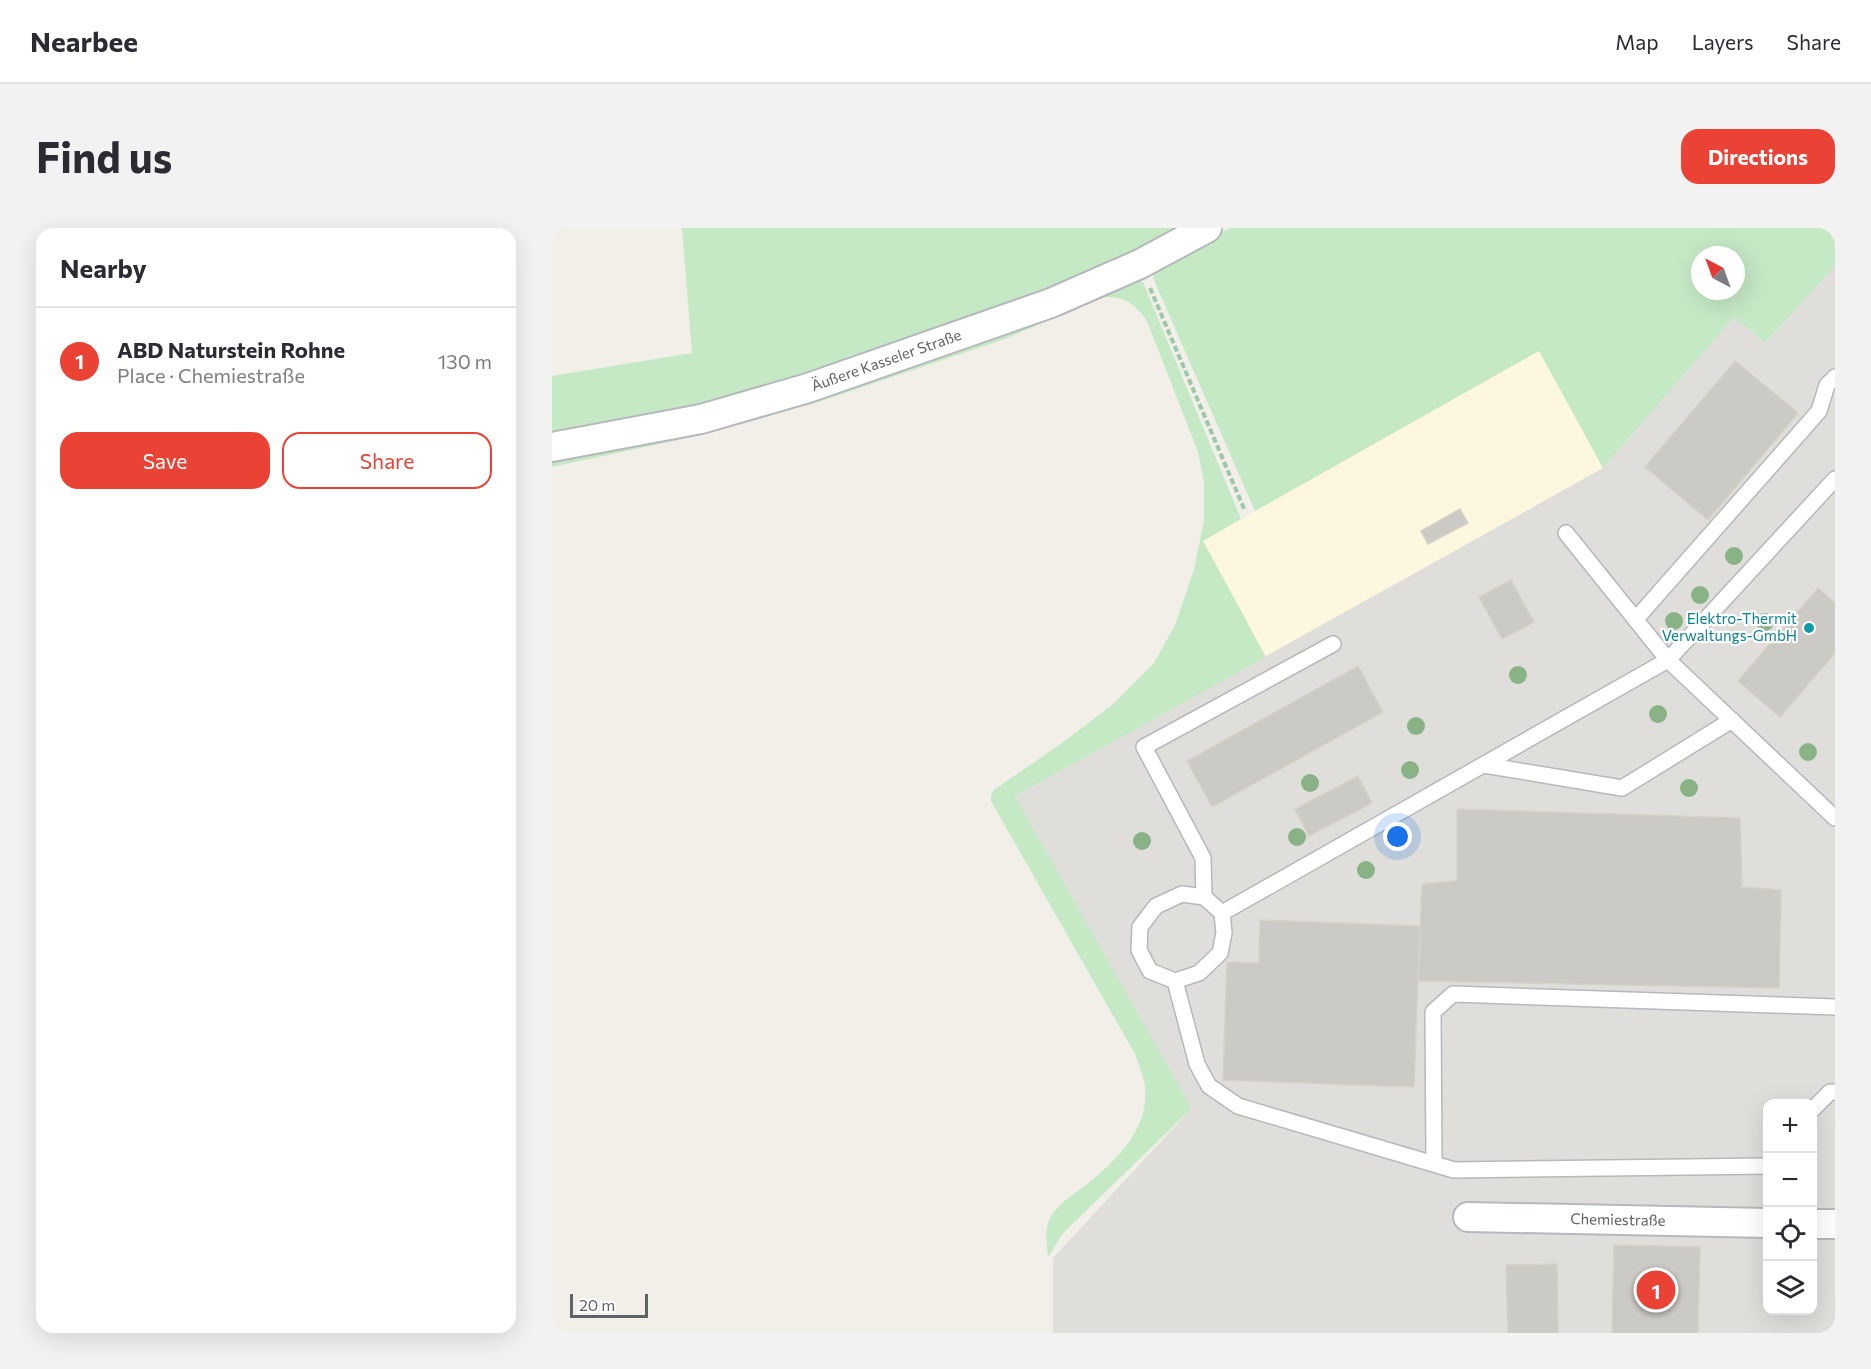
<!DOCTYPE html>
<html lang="en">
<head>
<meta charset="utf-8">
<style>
	:root { --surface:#fff; --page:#f2f2f3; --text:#2b2b33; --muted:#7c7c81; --line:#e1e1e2; --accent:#ea4335 }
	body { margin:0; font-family:Commissioner,sans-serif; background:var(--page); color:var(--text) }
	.controls { position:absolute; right:18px; bottom:18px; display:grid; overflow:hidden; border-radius:12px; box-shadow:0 6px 24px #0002 }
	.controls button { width:54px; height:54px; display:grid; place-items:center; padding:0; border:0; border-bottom:2px solid var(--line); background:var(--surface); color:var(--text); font:30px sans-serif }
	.compass { position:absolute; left:1139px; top:18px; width:54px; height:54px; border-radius:50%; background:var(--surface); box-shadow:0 6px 24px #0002; rotate:319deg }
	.scale { position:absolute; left:18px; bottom:15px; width:78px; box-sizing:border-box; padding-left:6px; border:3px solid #5f6368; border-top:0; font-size:16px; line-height:21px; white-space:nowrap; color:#5f6368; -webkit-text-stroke:4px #fff; paint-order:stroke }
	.you { position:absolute; left:846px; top:609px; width:21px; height:21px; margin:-15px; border:4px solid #fff; border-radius:50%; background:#1a73e8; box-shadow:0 0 0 9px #1a73e833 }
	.badge { display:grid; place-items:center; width:39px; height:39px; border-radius:50%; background:var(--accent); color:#fff; font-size:20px; font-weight:700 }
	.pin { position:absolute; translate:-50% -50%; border:3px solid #fff; box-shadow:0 2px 6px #0006 }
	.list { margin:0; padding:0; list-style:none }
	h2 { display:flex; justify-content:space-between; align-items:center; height:78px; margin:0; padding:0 24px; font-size:26px }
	h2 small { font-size:20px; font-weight:400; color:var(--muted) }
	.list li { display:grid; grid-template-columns:39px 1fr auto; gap:18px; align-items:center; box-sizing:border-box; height:108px; padding:0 24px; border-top:2px solid var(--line) }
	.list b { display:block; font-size:22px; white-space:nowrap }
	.list p { margin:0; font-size:20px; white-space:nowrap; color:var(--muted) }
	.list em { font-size:20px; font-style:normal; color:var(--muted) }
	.actions { display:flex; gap:12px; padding:18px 24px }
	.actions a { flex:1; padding:14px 0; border:2px solid var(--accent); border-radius:18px; text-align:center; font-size:21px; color:var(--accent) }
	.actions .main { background:var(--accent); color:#fff }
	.icon { flex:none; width:33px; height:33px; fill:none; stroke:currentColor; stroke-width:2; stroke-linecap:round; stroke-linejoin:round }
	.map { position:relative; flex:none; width:1283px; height:1105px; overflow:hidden; border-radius:18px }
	header { display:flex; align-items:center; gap:36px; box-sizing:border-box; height:84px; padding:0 30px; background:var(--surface); border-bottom:2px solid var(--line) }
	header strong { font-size:28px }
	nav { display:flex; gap:33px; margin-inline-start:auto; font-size:21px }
	.intro { display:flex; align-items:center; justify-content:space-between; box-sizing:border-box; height:144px; padding:0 36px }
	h1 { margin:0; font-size:42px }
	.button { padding:15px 27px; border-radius:18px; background:var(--accent); color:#fff; font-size:21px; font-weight:700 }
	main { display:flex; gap:36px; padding:0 36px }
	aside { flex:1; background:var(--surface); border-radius:18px; box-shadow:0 6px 24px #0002 }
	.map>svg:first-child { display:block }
</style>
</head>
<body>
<header>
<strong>Nearbee</strong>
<nav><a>Map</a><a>Layers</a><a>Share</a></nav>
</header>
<div class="intro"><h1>Find us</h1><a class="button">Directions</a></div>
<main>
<aside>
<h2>Nearby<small></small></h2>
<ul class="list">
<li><span class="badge">1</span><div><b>ABD Naturstein Rohne</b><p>Place · Chemiestraße</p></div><em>130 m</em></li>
</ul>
<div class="actions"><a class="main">Save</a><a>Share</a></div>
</aside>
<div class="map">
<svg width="1283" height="1105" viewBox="0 0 1283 1105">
	<rect width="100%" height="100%" fill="#f1efe8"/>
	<path fill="#fef7e0" d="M987 123 1051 240 714 429 651 313Z"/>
	<path fill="#e0deda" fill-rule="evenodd" d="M1283 38V1105H501V1030L640 880 463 568 1051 240 1182 89 1213 115ZM1216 876H1260V1082H1216Z"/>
	<path fill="#c5e8c5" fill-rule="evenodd" d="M130 0H636L455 81 158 178 0 210V148L140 125Z
		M678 0H1283V38L1213 115 1182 89 1051 240 987 123 703 283 601 50 604 37ZM1148 27H1184V63H1148Z
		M580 51 591 54 689 291 651 313 714 429 463 568 640 880 511 1005 496 1029C495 1016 492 1000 499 988 507 975 522 966 534 957 565 932 601 898 592 853 590 844 586 835 583 826L439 573V567L442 562 510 515 560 477 602 435 623 397 642 342 652 292V254L646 224 595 93C582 74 572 68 549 69L453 111 263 175 149 207 0 239V232Z"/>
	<path fill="#cccac5" stroke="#d6d1c6" stroke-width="1.5" d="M1183 133 1246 185 1156 292 1093 239Z
		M908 281 916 295 876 316 869 303Z
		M959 352 982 394 950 411 927 369Z
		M1266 360 1283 375V425L1228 489 1186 453Z
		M806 438 831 484 660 579 635 533Z
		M806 548 820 575 757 608 743 581Z
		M905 581 1188 590 1190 659 1229 662 1227 760 866 753 870 656 905 653Z
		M708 692 868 698 862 859 671 852 675 734 707 735Z
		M1062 1017 1148 1019 1146 1105H1060Z
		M1005 1036 1006 1105H956L954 1037Z"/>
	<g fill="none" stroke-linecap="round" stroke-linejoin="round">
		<defs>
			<path id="service" d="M1014 305 1116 432 1283 590
				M1084 391 1267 183 1275 157 1283 149
				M932 537 1070 560 1180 492
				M630 666 652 669 670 685 672 705 668 725 647 745 623 753 598 743 587 722 588 699 604 678Z
				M652 669 651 630 592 519 781 416
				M670 685 1116 432 1283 251
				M623 753 645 836 657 858 686 878 902 942 1216 938
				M1260 882 1278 864H1283
				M882 936 881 784 901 766 1283 779"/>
			<g id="minor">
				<path id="s1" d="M0 219 149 191 256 160 499 75 588 36 655 0"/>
				<path id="s2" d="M916 989 1216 995"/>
				<path d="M1260 996H1283"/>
			</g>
		</defs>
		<use href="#service" stroke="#b5b8bc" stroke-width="18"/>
		<use href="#minor" stroke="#b5b8bc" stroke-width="32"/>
		<path stroke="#9cc7a9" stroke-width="4" stroke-dasharray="6 3" stroke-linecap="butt" d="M598 60 693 283"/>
		<use href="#service" stroke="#fff" stroke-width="15"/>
		<use href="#minor" stroke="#fff" stroke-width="28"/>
	</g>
	<g fill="#89b387">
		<circle cx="1182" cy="328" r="9"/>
		<circle cx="1148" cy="367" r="9"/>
		<circle cx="1122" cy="393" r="9"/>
		<circle cx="1213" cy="394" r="9"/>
		<circle cx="966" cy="447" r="9"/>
		<circle cx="1106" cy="486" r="9"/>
		<circle cx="864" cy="498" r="9"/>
		<circle cx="1256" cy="524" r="9"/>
		<circle cx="858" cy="542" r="9"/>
		<circle cx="758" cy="555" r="9"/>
		<circle cx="1137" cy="560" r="9"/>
		<circle cx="745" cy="609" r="9"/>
		<circle cx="590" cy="613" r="9"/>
		<circle cx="814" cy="642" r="9"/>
	</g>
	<circle fill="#0f9aa8" stroke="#fff" stroke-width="2" cx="1257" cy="400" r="6"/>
	<g text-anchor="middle" stroke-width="4.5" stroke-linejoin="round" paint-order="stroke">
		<g font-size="15" fill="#5f6368" stroke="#fff">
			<text dy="5" stroke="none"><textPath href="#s1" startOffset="346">Äußere Kasseler Straße</textPath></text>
			<text dy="5" stroke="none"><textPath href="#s2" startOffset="150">Chemiestraße</textPath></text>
		</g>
		<g font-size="15" fill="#0d838f" stroke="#fff" text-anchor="end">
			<text x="1245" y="396">Elektro-Thermit<tspan x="1245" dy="17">Verwaltungs-GmbH</tspan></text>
		</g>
	</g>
</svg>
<div class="controls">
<button>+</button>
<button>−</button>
<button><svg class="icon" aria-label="locate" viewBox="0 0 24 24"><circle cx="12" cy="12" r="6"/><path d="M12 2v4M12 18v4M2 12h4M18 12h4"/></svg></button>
<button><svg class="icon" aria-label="layers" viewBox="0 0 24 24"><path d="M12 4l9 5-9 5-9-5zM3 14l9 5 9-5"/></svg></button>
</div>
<svg class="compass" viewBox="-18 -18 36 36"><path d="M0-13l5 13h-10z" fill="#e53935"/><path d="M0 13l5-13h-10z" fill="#7c7c81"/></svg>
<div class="scale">20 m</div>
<div class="you"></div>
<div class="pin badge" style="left:1104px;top:1062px">1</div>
</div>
</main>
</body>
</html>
